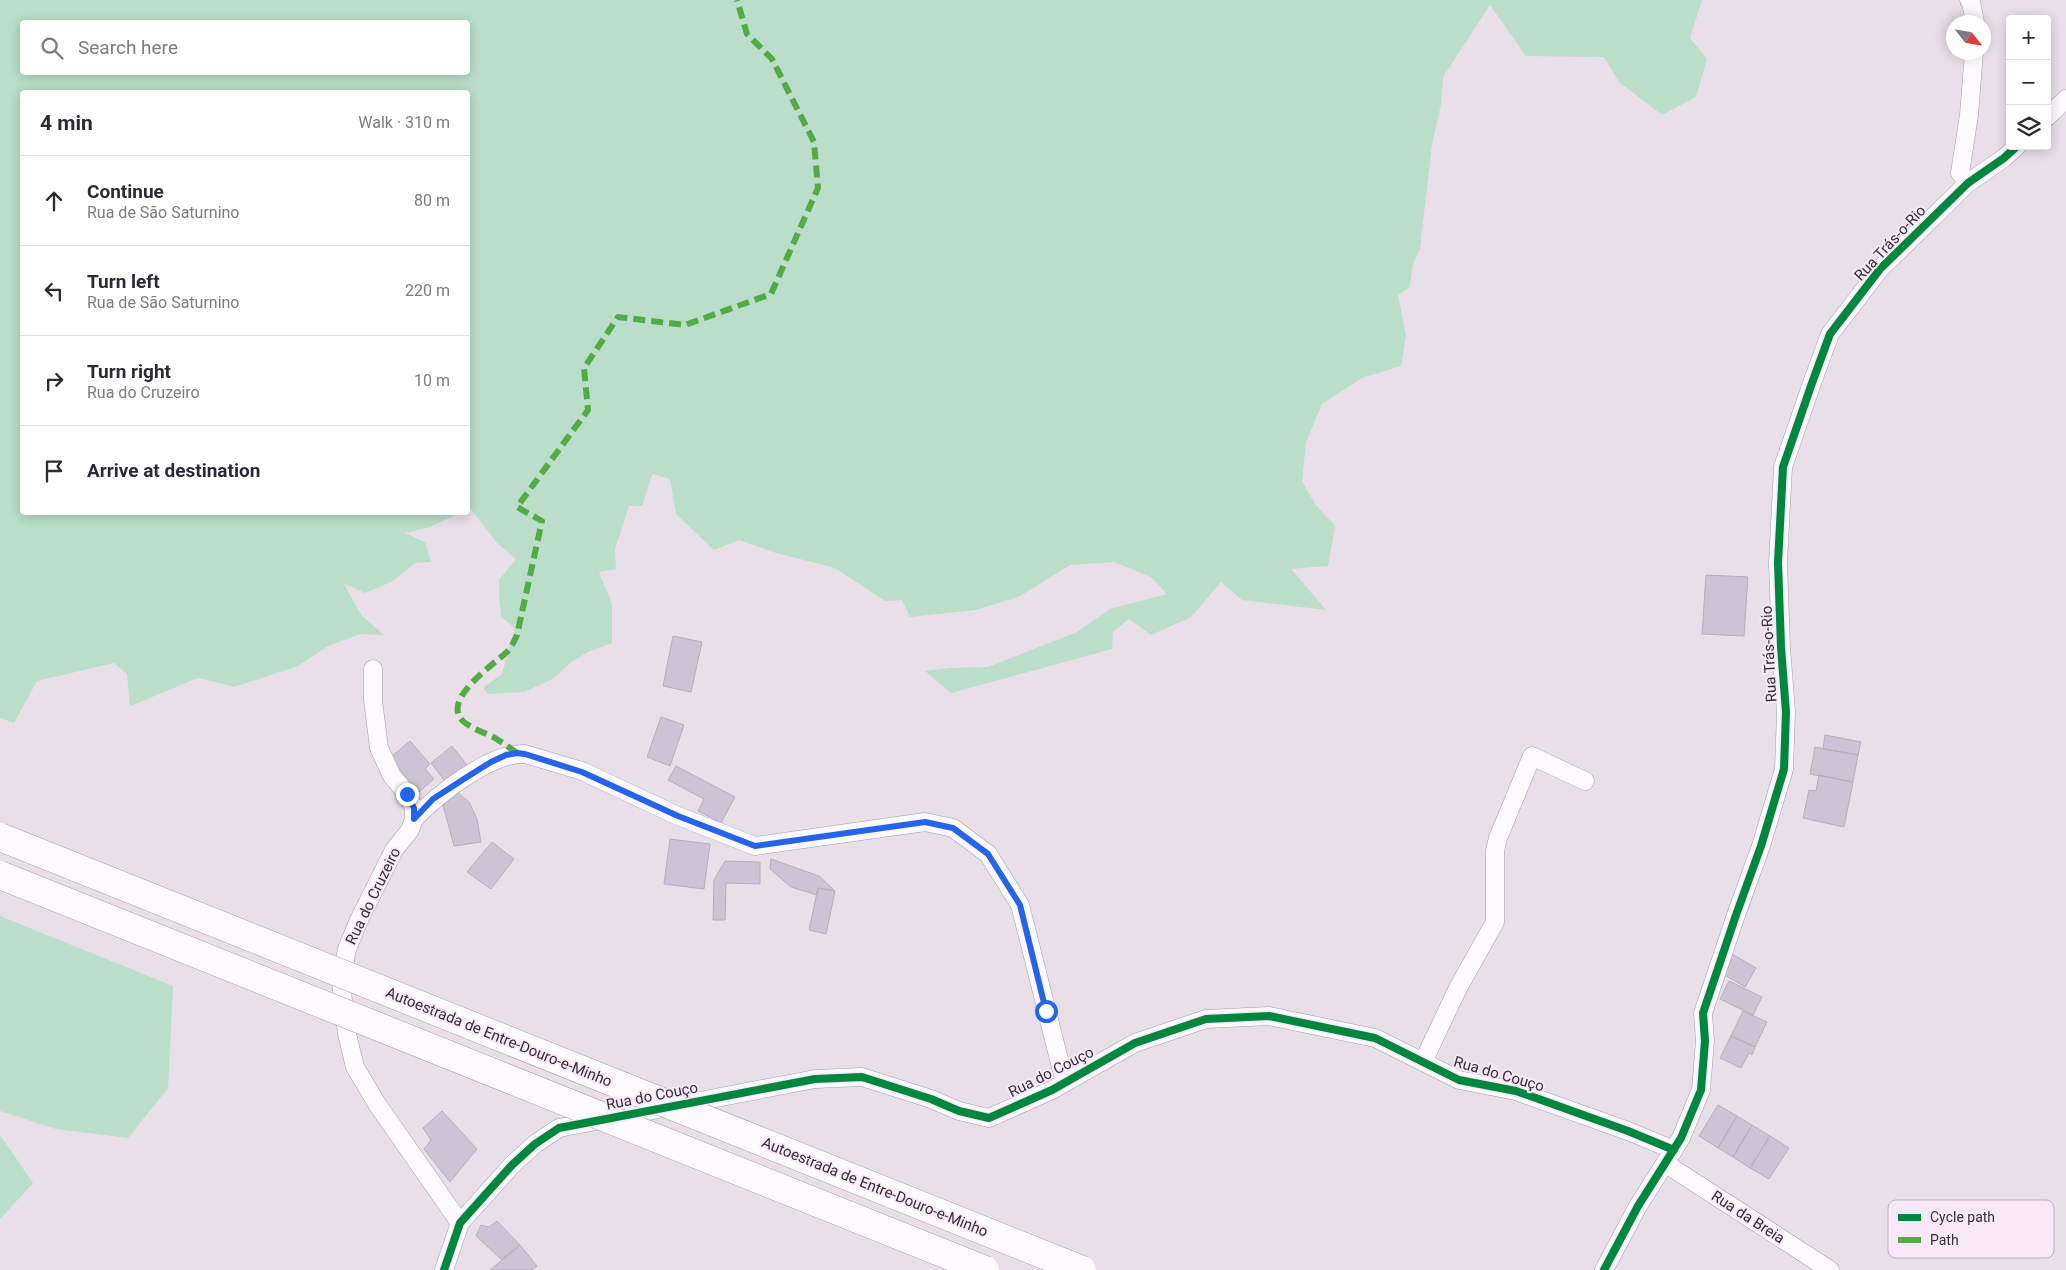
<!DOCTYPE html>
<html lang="en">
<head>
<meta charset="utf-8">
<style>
	:root { --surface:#fff; --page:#f7f7f7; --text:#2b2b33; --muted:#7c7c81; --line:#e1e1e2 }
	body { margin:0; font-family:Roboto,sans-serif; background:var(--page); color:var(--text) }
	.controls { position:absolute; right:15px; top:15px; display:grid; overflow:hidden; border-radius:5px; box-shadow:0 2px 12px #0003 }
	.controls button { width:45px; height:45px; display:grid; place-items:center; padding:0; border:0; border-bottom:1px solid var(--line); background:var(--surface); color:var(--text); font:25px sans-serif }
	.compass { position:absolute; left:1946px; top:15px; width:45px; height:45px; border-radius:50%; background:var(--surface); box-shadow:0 2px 12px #0003; rotate:121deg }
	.stop { position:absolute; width:15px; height:15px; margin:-11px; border:4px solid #2563eb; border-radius:50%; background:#fff }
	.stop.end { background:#2563eb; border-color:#fff; box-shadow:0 1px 5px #0008 }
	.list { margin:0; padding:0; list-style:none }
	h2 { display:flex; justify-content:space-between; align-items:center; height:65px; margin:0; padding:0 20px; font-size:21px }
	h2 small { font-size:16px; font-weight:400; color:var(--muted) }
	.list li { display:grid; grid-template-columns:32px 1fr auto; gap:15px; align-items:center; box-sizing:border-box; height:90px; padding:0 20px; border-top:1px solid var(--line) }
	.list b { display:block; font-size:19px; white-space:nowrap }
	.list p { margin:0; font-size:16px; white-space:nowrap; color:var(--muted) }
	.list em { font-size:16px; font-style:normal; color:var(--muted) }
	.icon { flex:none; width:28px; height:28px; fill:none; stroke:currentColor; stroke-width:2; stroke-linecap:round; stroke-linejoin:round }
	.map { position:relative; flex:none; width:2066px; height:1270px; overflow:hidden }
	.search { position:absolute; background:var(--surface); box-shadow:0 2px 12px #0003; left:20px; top:20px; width:450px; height:55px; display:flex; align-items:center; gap:12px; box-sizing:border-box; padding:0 18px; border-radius:5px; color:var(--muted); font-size:19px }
	.panel { position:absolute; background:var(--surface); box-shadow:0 2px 12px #0003; left:20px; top:90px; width:450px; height:425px; border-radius:5px }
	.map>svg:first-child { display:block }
</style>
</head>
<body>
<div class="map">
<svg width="2066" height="1270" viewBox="0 0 2066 1270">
	<rect width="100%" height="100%" fill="#e8dfe9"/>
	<path fill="#badeca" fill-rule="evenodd" d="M0 0H1702L1690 38 1707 59 1696 97 1662 115 1619 82 1604 57 1526 56 1490 5 1443 77 1441 104 1432 144 1420 248 1412 268 1410 287 1398 295 1406 336 1401 366 1362 378 1322 404 1306 442 1302 481 1315 504 1335 526 1328 566 1291 569 1326 610 1242 600 1221 582 1191 617 1151 635 1129 619 1113 632 1112 649 951 693 925 671 950 668 988 667 1077 632 1110 609 1167 594 1151 577 1114 562 1070 565 1020 596 976 610 910 617 902 600 885 601 835 568 776 553 739 540 714 550 676 514 670 479 652 474 642 506H629L615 549 616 569 599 572 612 604V643L588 652 570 663 553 679 524 692 488 694 483 688 502 674 515 628 501 617 499 596V580L516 559 497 543 470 508 468 509V92H22V512L460 513 430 527 405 533 425 542 431 562 415 563 391 582 365 593 343 583 362 616 384 635 360 634 328 646 298 666 234 687 198 678 130 706 127 674 114 663 37 681 14 723 0 718ZM22 22H468V72H22Z
		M0 916 173 986 168 1088 128 1138 56 1129 0 1111Z
		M0 1135 33 1183 0 1219Z"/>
	<path fill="#cdc3d6" stroke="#b5afb8" d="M1706 575 1748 577 1744 636 1702 634Z
		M673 636 702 642 691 692 663 686Z
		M661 717 684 725 670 766 647 757Z
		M1825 735 1861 742 1858 755 1823 749Z
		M410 741 430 764 425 769 434 779 419 792 390 758Z
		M452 746 470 769 449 786 431 763Z
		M1815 747 1858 755 1853 782 1810 774Z
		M676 766 735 797 721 823 698 811 704 799 668 780Z
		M1819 775 1853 782 1844 827 1803 818 1809 790 1816 791Z
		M457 792 469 802 477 819 481 842 454 846 443 805 440 803Z
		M670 839 710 844 704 889 664 884Z
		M492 842 514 859 491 889 467 872Z
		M771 859 819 876 835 891 818 888 817 895 791 887 770 869Z
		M725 861 760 862V884L726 883 725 920H713L714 880Z
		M818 888 835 891 826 934 809 930Z
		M1732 954 1756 968 1745 987 1721 973Z
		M1729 981 1762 997 1753 1015 1720 999Z
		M1743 1011 1767 1022 1755 1047 1731 1036Z
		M1731 1036 1755 1047 1752 1055 1749 1053 1741 1068 1720 1058Z
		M1718 1105 1737 1116 1718 1148 1699 1136Z
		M442 1111 477 1149 450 1182 424 1149 431 1140 423 1128Z
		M1737 1116 1752 1125 1733 1157 1718 1148Z
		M1752 1125 1770 1136 1750 1168 1733 1157Z
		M1770 1136 1789 1148 1769 1179 1750 1168Z
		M497 1221 520 1245 502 1260 476 1236 481 1225 489 1227Z
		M520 1245 537 1266 532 1270H490Z"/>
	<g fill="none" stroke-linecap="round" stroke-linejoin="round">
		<defs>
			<path id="street" d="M1969 0 1971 2 1975 22
				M2047 117 2066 99
				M1968 183 1960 173 1969 115 1974 52
				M373 669V700L379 748 392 776 407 794 414 808V819L410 830 394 850 359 920 347 949 341 983 347 1034 355 1067 377 1104 460 1223
				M414 819C437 795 491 752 525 754L582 771 678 816 755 846 925 822 953 828 988 854 1020 905 1065 1083
				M1423 1062 1458 988 1495 922V851L1498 838 1532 756 1585 781
				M1666 1164 1830 1270
				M444 1270 460 1223 512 1165 535 1144 559 1128 815 1079 862 1077 931 1099 959 1111 989 1118 1052 1090 1135 1043 1206 1019 1269 1016 1375 1038 1459 1080 1516 1091 1628 1131 1674 1150
				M1604 1270 1638 1206 1681 1138 1701 1090 1705 1041 1703 1013 1736 915 1761 846 1784 769 1786 712 1781 647 1778 563 1783 467 1812 383 1830 334 1880 269 1968 183 2004 158 2017 146"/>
		</defs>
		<use href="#street" stroke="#a49ea5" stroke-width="19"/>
		<use href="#street" stroke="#fcfafc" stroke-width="18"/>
		<defs>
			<path id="highway-bridge" d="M0 837 1082 1270
				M0 875 985 1270"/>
		</defs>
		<use href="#highway-bridge" stroke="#a49ea5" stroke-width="29" stroke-linecap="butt"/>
		<use href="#highway-bridge" stroke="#fcfafc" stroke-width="28"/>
		<path stroke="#54ab45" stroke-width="6" stroke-dasharray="12 6" stroke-linecap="butt" d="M517 753C510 748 503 743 495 738 485 733 473 729 464 722 439 701 494 664 507 652 512 647 514 641 517 635L542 521 517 507 588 410 584 368 618 317 685 325 771 294 818 188 814 142 772 59 747 34 737 0"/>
		<defs>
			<path id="cycleway" d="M444 1270 460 1223 512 1165 535 1144 559 1128 815 1079 862 1077 931 1099 959 1111 989 1118 1052 1090 1135 1043 1206 1019 1269 1016 1375 1038 1459 1080 1516 1091 1628 1131 1674 1150
				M1604 1270 1638 1206 1681 1138 1701 1090 1705 1041 1703 1013 1736 915 1761 846 1784 769 1786 712 1781 647 1778 563 1783 467 1812 383 1830 334 1880 269 1968 183 2004 158 2017 146"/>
		</defs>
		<use href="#cycleway" stroke="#f9e8fa" stroke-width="11"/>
		<use href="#cycleway" stroke="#00873e" stroke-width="8"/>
	</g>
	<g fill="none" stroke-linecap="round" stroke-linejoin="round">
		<path stroke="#2563eb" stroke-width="6" d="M407 794 414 808V819L433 799 467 777 491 762 506 755 517 753 525 754 582 772 678 816 755 846 925 822 953 828 988 854 1020 905 1046 1011"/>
	</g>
	<g text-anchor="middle" stroke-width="4" stroke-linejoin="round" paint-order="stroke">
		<g font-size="15" fill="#352e35" stroke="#f9e8fa">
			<text transform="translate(1890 243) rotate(-47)" y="5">Rua Trás-o-Rio</text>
			<text transform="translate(1769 654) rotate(-93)" y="5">Rua Trás-o-Rio</text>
			<text transform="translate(373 896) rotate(-64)" y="5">Rua do Cruzeiro</text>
			<text transform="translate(499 1037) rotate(22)" y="5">Autoestrada de Entre-Douro-e-Minho</text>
			<text transform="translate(1051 1072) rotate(-27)" y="5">Rua do Couço</text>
			<text transform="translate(1499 1074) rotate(16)" y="5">Rua do Couço</text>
			<text transform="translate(652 1096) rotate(-11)" y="5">Rua do Couço</text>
			<text transform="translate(875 1187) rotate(22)" y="5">Autoestrada de Entre-Douro-e-Minho</text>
			<text transform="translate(1748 1217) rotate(33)" y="5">Rua da Breia</text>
		</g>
	</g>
	<rect x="1888" y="1200" width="166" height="58" rx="8" fill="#f9e8fa" stroke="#beb0bf" stroke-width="1"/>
	<rect x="1898" y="1214" width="23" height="7" fill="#00873e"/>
	<rect x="1898" y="1237" width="23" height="6" fill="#54ab45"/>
	<g font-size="14" fill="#352e35">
		<text x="1930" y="1222">Cycle path</text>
		<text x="1930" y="1245">Path</text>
	</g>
</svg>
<div class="controls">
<button>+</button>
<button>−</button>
<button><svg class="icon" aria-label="layers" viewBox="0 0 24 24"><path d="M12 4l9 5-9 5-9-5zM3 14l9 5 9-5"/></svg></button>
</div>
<svg class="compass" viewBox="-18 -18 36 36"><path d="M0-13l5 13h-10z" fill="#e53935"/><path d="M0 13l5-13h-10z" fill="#7c7c81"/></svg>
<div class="stop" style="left:1046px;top:1011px"></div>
<div class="stop end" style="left:407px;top:794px"></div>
<div class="search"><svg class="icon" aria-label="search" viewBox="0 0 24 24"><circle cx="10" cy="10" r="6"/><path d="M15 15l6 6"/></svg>Search here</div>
<section class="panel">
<h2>4 min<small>Walk · 310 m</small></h2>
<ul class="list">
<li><svg class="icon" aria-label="ahead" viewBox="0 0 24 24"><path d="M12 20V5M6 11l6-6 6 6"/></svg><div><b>Continue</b><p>Rua de São Saturnino</p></div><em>80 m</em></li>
<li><svg class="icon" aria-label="left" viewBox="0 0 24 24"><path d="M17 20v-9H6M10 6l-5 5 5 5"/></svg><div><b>Turn left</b><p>Rua de São Saturnino</p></div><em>220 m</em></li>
<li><svg class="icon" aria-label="right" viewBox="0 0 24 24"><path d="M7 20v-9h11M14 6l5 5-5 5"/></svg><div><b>Turn right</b><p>Rua do Cruzeiro</p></div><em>10 m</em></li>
<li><svg class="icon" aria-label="arrive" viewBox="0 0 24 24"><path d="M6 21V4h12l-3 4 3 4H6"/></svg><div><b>Arrive at destination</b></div></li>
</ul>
</section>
</div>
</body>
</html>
